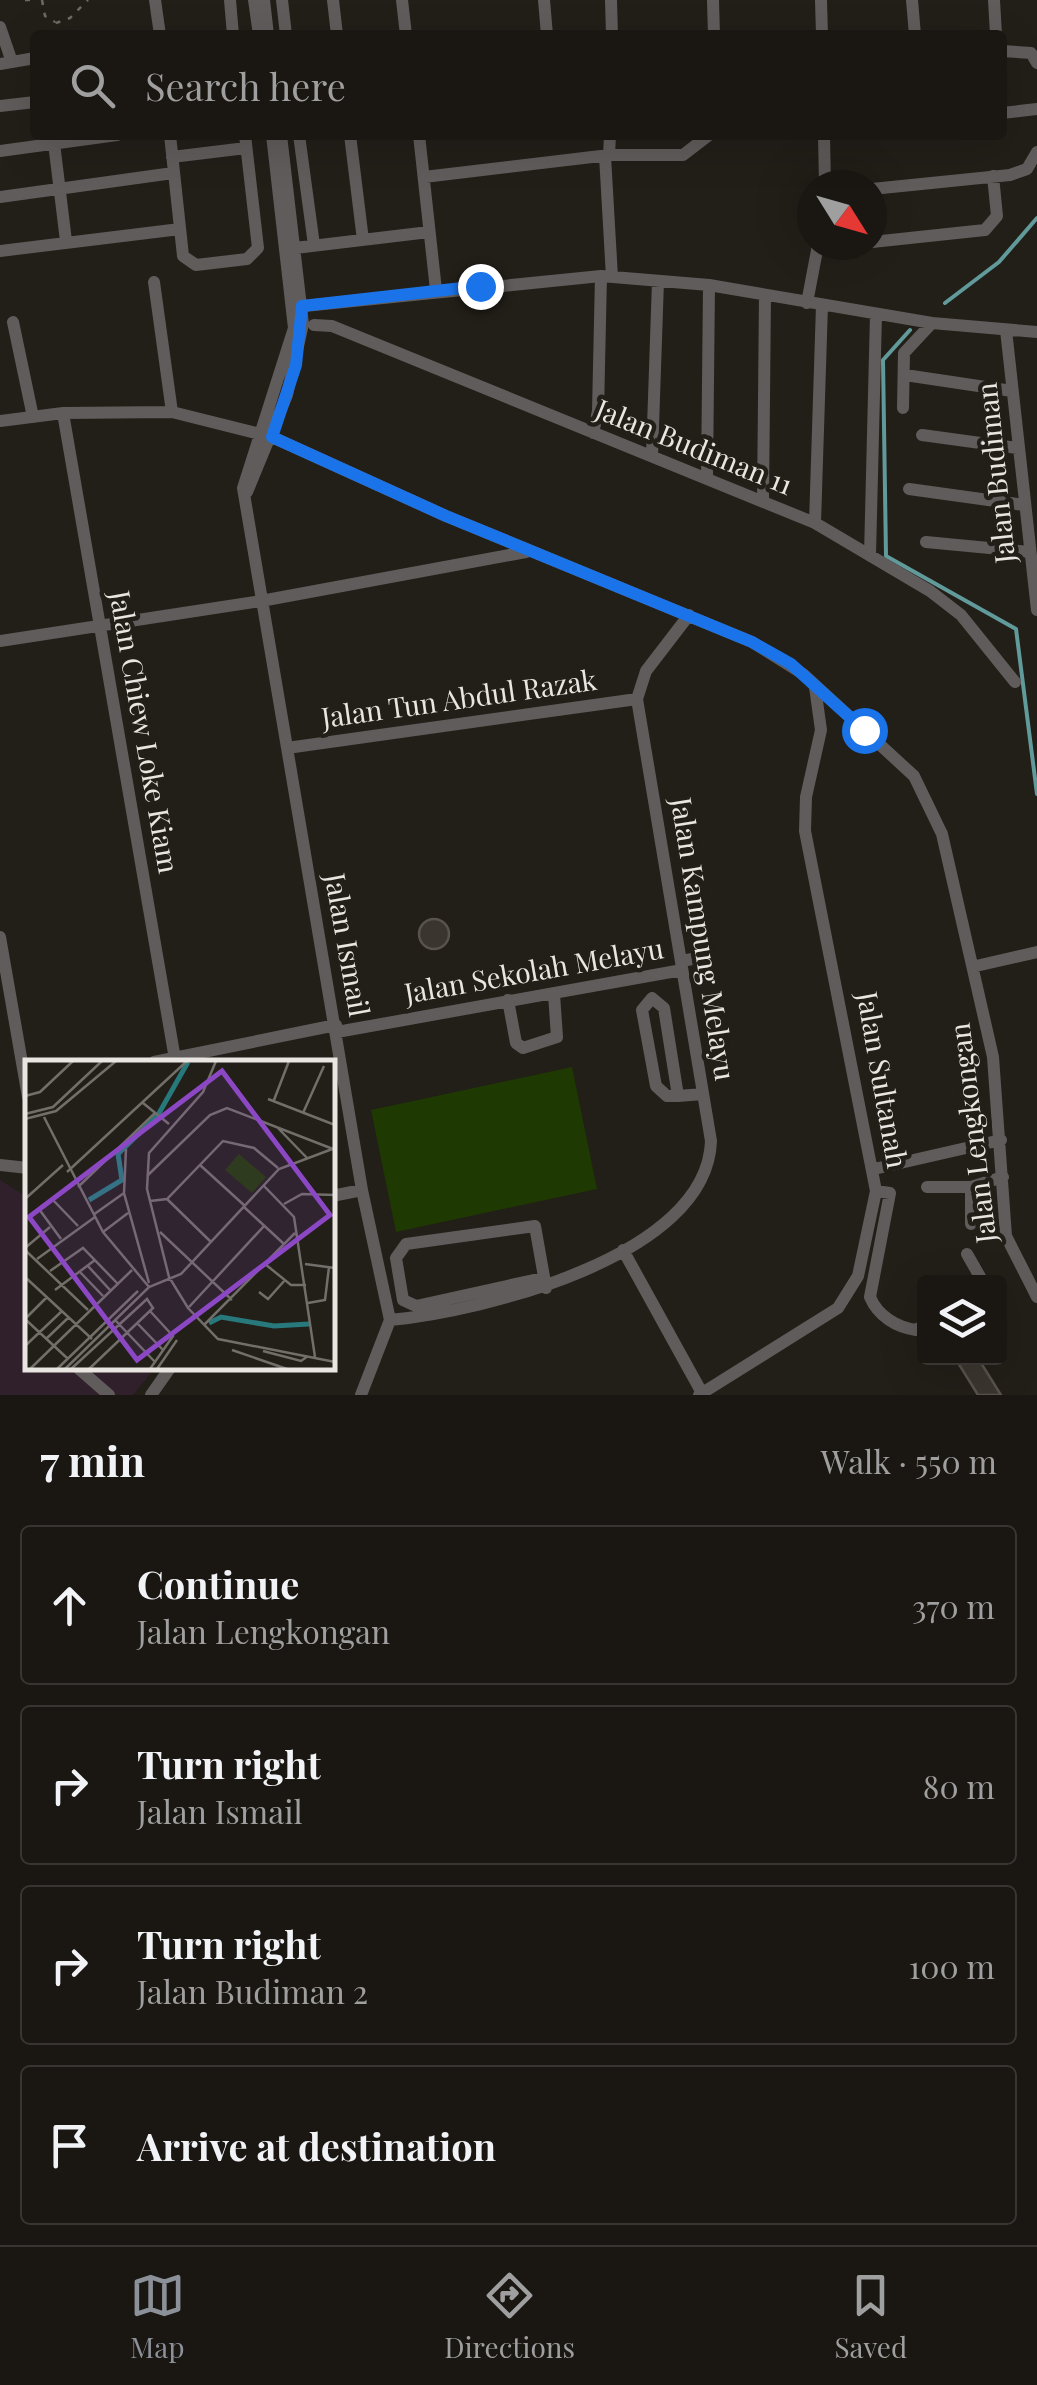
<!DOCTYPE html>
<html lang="en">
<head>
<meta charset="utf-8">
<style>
	:root { --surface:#1a1612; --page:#231f1b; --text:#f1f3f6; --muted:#9f9f9f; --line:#383532; --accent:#8c9099 }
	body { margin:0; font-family:"Playfair Display",serif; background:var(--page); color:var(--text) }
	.controls { position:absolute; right:30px; bottom:30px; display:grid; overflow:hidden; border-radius:10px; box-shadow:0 10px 40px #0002 }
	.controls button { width:90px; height:90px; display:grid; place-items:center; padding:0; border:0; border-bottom:2px solid var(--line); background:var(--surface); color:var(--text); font:50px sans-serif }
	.compass { position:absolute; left:797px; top:170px; width:90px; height:90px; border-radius:50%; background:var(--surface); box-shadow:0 10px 40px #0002; rotate:127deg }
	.stop { position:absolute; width:30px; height:30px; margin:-22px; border:8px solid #1a73e8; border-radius:50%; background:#fff }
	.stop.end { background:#1a73e8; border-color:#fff; box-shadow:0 2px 10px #0008 }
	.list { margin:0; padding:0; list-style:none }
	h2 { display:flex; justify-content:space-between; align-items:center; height:130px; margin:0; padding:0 40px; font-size:42px }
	h2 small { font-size:32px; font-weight:400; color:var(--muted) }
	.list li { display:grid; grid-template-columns:65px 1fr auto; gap:30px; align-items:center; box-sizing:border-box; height:160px; margin:0 20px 20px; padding:0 20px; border:2px solid var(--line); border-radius:10px }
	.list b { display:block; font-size:38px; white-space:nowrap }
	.list p { margin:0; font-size:32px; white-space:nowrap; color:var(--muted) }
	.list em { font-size:32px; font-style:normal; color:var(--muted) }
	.icon { flex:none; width:55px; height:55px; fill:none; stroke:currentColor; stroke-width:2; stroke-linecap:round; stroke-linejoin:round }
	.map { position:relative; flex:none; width:1037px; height:1395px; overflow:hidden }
	.search { position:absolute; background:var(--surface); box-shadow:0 10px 40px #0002; left:30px; right:30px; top:30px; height:110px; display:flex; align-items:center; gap:25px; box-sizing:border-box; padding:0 35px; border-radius:10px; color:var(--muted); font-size:38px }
	.sheet { height:850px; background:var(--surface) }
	nav { display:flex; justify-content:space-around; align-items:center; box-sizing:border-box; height:140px; border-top:2px solid var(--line); background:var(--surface); font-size:28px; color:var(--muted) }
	nav a { display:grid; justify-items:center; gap:5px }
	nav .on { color:var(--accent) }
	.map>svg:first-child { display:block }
</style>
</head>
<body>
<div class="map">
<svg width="1037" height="1395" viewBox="0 0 1037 1395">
	<rect width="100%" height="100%" fill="#221e18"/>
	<path fill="#30202b" d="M0 1180 27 1197 28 1368H155L133 1395H0Z"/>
	<path fill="#1f3902" d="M572 1067 597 1189 396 1232 371 1110Z"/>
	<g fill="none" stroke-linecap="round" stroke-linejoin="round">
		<path stroke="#619a9a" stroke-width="4" d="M945 303 999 262 1037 218
			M910 330 883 360 886 556 1016 629 1037 794"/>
	</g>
	<path fill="#3a362f" stroke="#58534c" stroke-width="2.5" d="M419 934a15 15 0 1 1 30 0a15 15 0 1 1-30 0Z
		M955 1358H978L1001 1395H978Z"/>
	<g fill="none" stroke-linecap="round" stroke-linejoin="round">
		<path stroke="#6d6964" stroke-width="2.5" stroke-dasharray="5 8" stroke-linecap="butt" d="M25 0H35
			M42 0 45 16 55 22
			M50 35 56 23 70 18 88 0"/>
		<path stroke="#605c5b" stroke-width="12" d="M155 0 160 35
			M230 0 233 35
			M254 0 259 35
			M264 0 268 35
			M282 0 286 35
			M333 0 337 35
			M402 0 406 35
			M544 0 547 35
			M611 0 612 35
			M713 0 714 35
			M821 0 822 35
			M912 0 915 35
			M994 0 996 35
			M0 27 12 62
			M1002 51 1031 53 1037 63
			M0 64 35 58
			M0 106 35 102
			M1002 113 1037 109
			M53 135 66 241
			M170 135 183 256 196 265 247 259 258 248 245 135
			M272 135 294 328 243 488 362 1190 390 1320 361 1395
			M299 135 314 245
			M350 135 363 240
			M419 135 436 290
			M824 135 825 185
			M0 151 117 135
			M609 155 610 135
			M605 156 612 277
			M172 157 246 148
			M424 177 609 155H683L709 135
			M872 189 1010 175 1027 169 1037 152
			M0 197 173 173
			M872 242 985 230 997 216 993 176
			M295 248 429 232
			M817 248 848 245
			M0 251 180 229
			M154 282 172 412
			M807 303 818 245
			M294 307 601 276 709 285 932 323 1037 332
			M13 322 33 417
			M314 325 332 326 815 523 930 591 961 615 1015 682
			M1006 330 1037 610
			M905 375 1012 391
			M903 408 904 353 932 323
			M63 413 175 1059
			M0 421 63 413 172 412 272 437 446 516 752 642 803 674 914 776 942 834 993 1057 1006 1236 1037 1297
			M593 433 598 411 601 276
			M922 435 1017 448
			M652 456 658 281
			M707 477 709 285
			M909 489 1024 505
			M247 492 287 395 303 324 281 135
			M763 501 765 295
			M815 523 822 305
			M926 542 1030 552
			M870 555 876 314
			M0 641 261 601 526 552
			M287 748 637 699
			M0 937 28 1097
			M682 961 707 956
			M976 966 1037 952
			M508 1000 516 1043 523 1048 557 1037 554 994
			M337 1032 682 970
			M154 1062 336 1025
			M678 1096 664 1008 652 998 642 1010 656 1086 667 1096H678L703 1094
			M0 1165 28 1168
			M874 1169 1001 1140
			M927 1187H971V1224
			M971 1187 1003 1177
			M876 1191 890 1193 870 1297C878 1316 896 1327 916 1330L924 1325
			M332 1196 362 1190
			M623 1250 702 1393
			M967 1254 983 1282
			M543 1278 416 1306 403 1300 396 1258 406 1244 535 1226 546 1288
			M390 1320C482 1311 707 1257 711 1141L637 699 646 671 689 615
			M78 1368 109 1395
			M151 1395 170 1368
			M699 1395 838 1308 858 1276 876 1191 805 831 806 797 821 730 815 687"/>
	</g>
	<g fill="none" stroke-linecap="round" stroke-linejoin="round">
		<path stroke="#1a73e8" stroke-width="12" d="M480 286 302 306 296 365 272 437 446 516 752 642 791 664 864 730"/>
	</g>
	<g text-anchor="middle" stroke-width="9" stroke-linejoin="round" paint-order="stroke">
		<g font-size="28" fill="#e9e6e2" stroke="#221e18">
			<text transform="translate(694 447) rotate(22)" y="10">Jalan Budiman 11</text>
			<text transform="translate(996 473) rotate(-96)" y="10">Jalan Budiman</text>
			<text transform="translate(459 699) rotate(-8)" y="10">Jalan Tun Abdul Razak</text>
			<text transform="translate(144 732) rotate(80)" y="10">Jalan Chiew Loke Kiam</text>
			<text transform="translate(703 939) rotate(81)" y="10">Jalan Kampung Melayu</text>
			<text transform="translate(347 945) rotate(80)" y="10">Jalan Ismail</text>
			<text transform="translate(534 971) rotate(-10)" y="10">Jalan Sekolah Melayu</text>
			<text transform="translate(882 1080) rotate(80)" y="10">Jalan Sultanah</text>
			<text transform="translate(973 1133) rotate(-97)" y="10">Jalan Lengkongan</text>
		</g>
	</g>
	<g transform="translate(25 1060)">
		<rect width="310" height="310" fill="#221e18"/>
		<path d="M214 94 241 117 227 133 200 110Z" fill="#1f3902"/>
		<path fill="none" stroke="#27797b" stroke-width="5" d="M64 140 97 120 93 94 133 55 163 2M184 263 196 257 249 266 284 264"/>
		<path fill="none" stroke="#726e69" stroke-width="2.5" d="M191 1 178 32 124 93 122 129 144 217 163 248 193 279 310 302M0 36 15 32 48 1M243 39 310 65M249 40 264 1M118 43 144 64M278 53 299 6M0 54 28 47 77 1M19 57 78 172 124 227M0 59 31 51 91 1M252 67 283 99M101 89 99 133 124 223M175 105 220 146M42 112 162 1M122 116 185 55 202 48 308 89M239 126 269 157 290 297M53 127 130 53M0 139 38 105M142 139 186 182M125 141 142 139 198 81 229 88 253 108M259 144 277 134 310 135M219 147 259 184M68 155 99 133M78 172 103 153M135 172 207 240M36 179 14 149 28 140 53 166M0 188 25 167M0 190 63 250M12 199 70 157M240 204 266 225H281M280 204 310 208M62 205 85 230M25 211 58 188 92 223M54 211 78 236M0 217 67 279M30 230 70 200M234 232 243 239 260 220M283 243 300 240 304 207M164 247 240 165M125 251 148 276 125 309M0 259 42 298M0 259 22 237M91 261 130 302M112 263 139 291M179 265 270 173M21 279 44 257M0 286 37 251M207 290 262 309M238 291 276 301 283 296M5 309 107 210M32 309 113 231M40 309 124 227 156 214 254 109 310 88M46 309 122 239 128 248 64 309M132 309 152 280"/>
		<path fill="#8c48c4" fill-opacity="0.15" stroke="#8c48c4" stroke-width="5" d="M197 11 305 155 112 300 4 157Z"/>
		<rect width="310" height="310" fill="none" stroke="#e9e6e2" stroke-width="5"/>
	</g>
</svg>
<div class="controls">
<button><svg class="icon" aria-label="layers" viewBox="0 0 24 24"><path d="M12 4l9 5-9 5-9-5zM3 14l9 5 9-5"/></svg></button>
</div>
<svg class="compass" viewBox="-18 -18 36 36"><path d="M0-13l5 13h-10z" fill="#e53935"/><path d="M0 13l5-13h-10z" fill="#9f9f9f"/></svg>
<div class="stop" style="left:864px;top:730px"></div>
<div class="stop end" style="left:480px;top:286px"></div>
<div class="search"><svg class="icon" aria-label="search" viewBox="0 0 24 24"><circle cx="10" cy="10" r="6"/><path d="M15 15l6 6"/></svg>Search here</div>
</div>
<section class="sheet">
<h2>7 min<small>Walk · 550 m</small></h2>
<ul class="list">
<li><svg class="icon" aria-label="ahead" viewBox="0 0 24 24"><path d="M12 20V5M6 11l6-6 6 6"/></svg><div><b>Continue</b><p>Jalan Lengkongan</p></div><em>370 m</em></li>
<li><svg class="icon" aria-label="right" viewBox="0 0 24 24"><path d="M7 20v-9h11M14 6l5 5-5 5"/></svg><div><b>Turn right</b><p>Jalan Ismail</p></div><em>80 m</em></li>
<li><svg class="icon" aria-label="right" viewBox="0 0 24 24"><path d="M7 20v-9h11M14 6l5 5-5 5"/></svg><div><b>Turn right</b><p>Jalan Budiman 2</p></div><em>100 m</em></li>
<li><svg class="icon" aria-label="arrive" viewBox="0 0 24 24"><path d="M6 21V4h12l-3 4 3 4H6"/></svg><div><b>Arrive at destination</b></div></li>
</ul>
</section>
<nav>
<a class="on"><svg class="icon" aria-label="map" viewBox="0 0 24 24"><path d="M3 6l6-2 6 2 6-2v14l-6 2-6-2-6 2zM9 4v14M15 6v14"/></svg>Map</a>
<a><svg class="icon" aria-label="directions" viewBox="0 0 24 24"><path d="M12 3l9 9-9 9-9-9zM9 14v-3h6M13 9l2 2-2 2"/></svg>Directions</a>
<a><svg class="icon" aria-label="saved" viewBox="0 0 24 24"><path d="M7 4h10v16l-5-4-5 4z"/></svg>Saved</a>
</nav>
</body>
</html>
